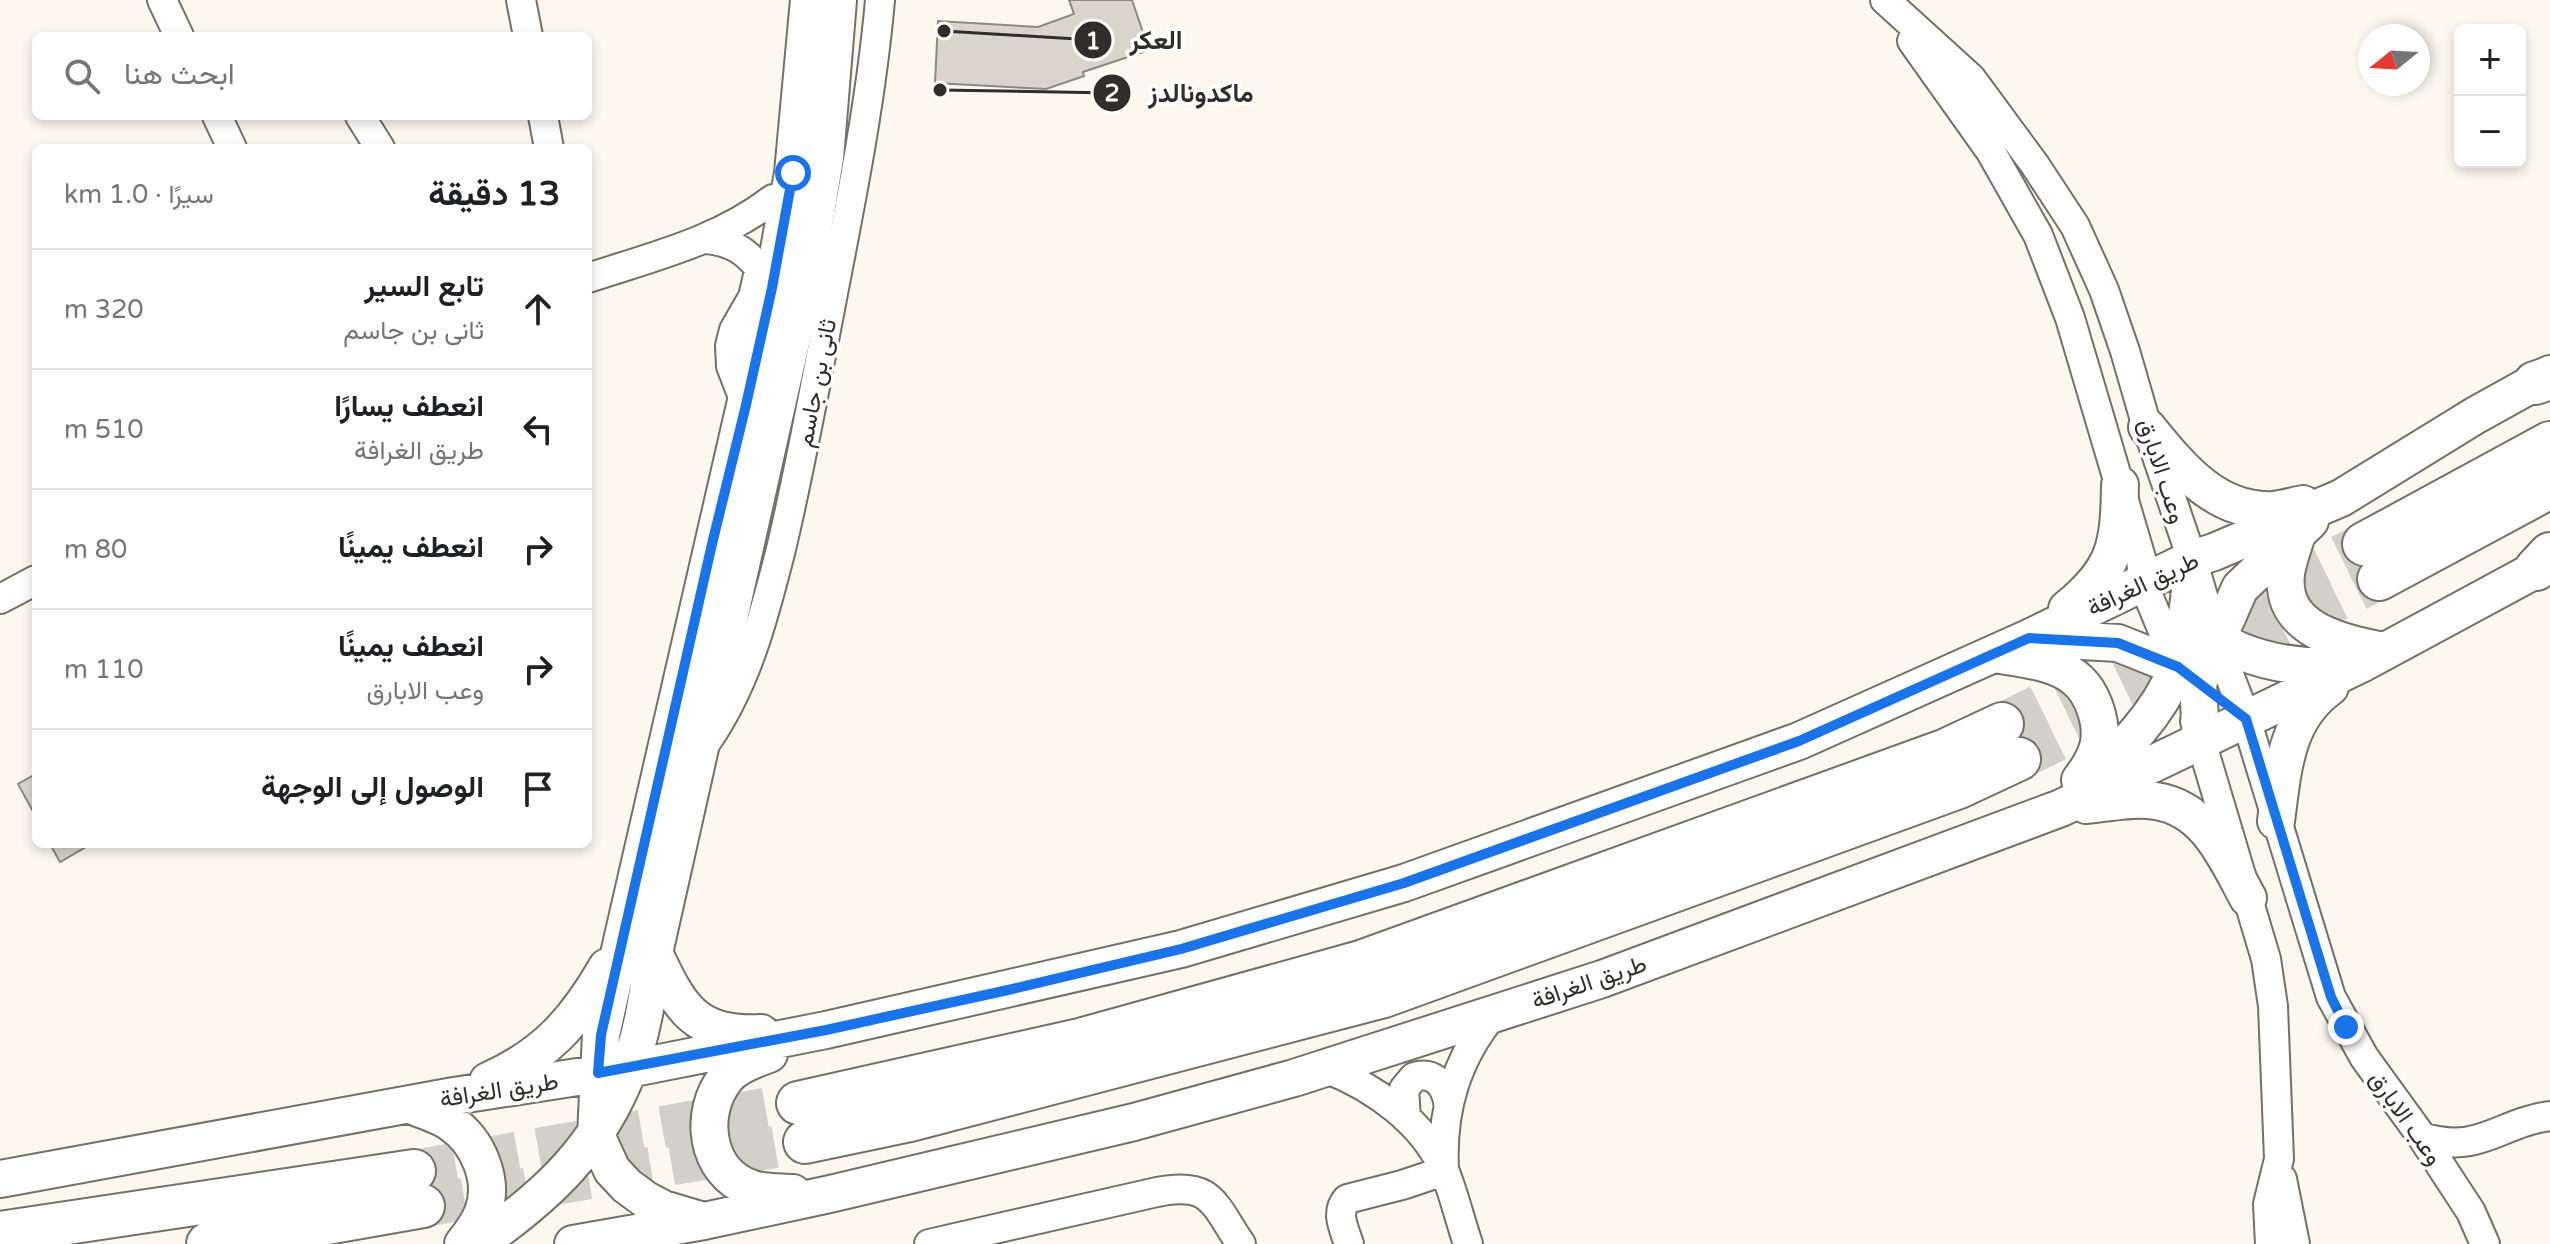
<!DOCTYPE html>
<html lang="ar">
<head>
<meta charset="utf-8">
<style>
	:root { --surface:#fff; --page:#f6f6f6; --text:#202124; --muted:#757577; --line:#e0e0e0 }
	body { margin:0; font-family:"Varela Round",Vazirmatn,sans-serif; background:var(--page); color:var(--text); direction:rtl }
	.controls { position:absolute; right:24px; top:24px; display:grid; overflow:hidden; border-radius:12px; box-shadow:0 4px 12px #0003 }
	.controls button { width:72px; height:72px; display:grid; place-items:center; padding:0; border:0; border-bottom:2px solid var(--line); background:var(--surface); color:var(--text); font:40px sans-serif }
	.compass { position:absolute; left:2358px; top:24px; width:72px; height:72px; border-radius:50%; background:var(--surface); box-shadow:0 4px 12px #0003; rotate:252deg }
	.stop { position:absolute; width:24px; height:24px; margin:-18px; border:6px solid #1a73e8; border-radius:50%; background:#fff }
	.stop.end { background:#1a73e8; border-color:#fff; box-shadow:0 2px 8px #0008 }
	.list { margin:0; padding:0; list-style:none }
	h2 { display:flex; justify-content:space-between; align-items:center; height:104px; margin:0; padding:0 32px; font-size:34px }
	h2 small { font-size:26px; font-weight:400; color:var(--muted) }
	.list li { display:grid; grid-template-columns:52px 1fr auto; gap:24px; align-items:center; box-sizing:border-box; height:120px; padding:0 32px; border-top:2px solid var(--line) }
	.list b { display:block; font-size:30px; white-space:nowrap }
	.list p { margin:0; font-size:26px; white-space:nowrap; color:var(--muted) }
	.list em { font-size:26px; font-style:normal; color:var(--muted) }
	.icon { flex:none; width:44px; height:44px; fill:none; stroke:currentColor; stroke-width:2; stroke-linecap:round; stroke-linejoin:round }
	.map { position:relative; flex:none; width:2550px; height:1244px; overflow:hidden; direction:ltr }
	.search { position:absolute; background:var(--surface); box-shadow:0 4px 12px #0003; left:32px; top:32px; width:560px; height:88px; display:flex; align-items:center; gap:20px; box-sizing:border-box; padding:0 28px; border-radius:12px; color:var(--muted); font-size:30px }
	.panel { position:absolute; background:var(--surface); box-shadow:0 4px 12px #0003; left:32px; top:144px; width:560px; height:704px; border-radius:12px; direction:rtl }
	.map>svg:first-child { display:block }
</style>
</head>
<body>
<div class="map">
<svg width="2550" height="1244" viewBox="0 0 2550 1244">
	<rect width="100%" height="100%" fill="#fcf8f0"/>
	<path fill="#d9d5cc" stroke="#8d8981" stroke-width="2" d="M1069 0H1132L1149 50 1083 72 1084 76 1046 89 935 83 938 21 1038 27 1074 14Z
		M36 774V817L18 784Z
		M50 844H91L60 862Z"/>
	<g fill="none" stroke-linecap="round" stroke-linejoin="round">
		<path stroke="#d3d0c9" stroke-width="42" stroke-dasharray="42 21" stroke-linecap="butt" d="M2002 724 2364 544
			M2019 759 2379 579
			M414 1171 798 1103
			M423 1206 805 1142"/>
		<defs>
			<path id="minor" d="M162 0 179 36
				M521 0 528 36
				M1885 0 1971 78 2035 165 2075 226 2104 290 2125 351 2147 427 2192 559 2216 640 2246 719 2331 997 2364 1057 2422 1137 2471 1212 2485 1244
				M1912 41 1991 152 2038 235 2070 318 2141 558 2143 583 2179 670
				M217 116 232 148
				M360 116 380 148
				M543 116 549 148
				M706 239C730 241 745 250 760 269
				M588 278C652 257 719 241 773 199
				M746 405 731 366 730 346 734 330 753 297 760 267
				M0 599 36 580
				M2195 721 2266 959 2273 1006 2279 1159 2268 1204 2270 1244
				M707 741C747 683 764 616 781 549 798 478 811 407 825 335 846 224 870 113 880 0
				M1325 1068C1374 1087 1424 1122 1445 1172 1454 1195 1460 1220 1468 1244
				M1406 1118 1404 1089 1414 1077C1433 1071 1445 1084 1448 1102
				M2422 1137C2480 1155 2498 1123 2550 1116
				M1444 1170C1441 1110 1456 1059 1494 1013
				M2282 1179 2295 1244
				M929 1244 1157 1192C1212 1181 1213 1203 1241 1244
				M1349 1244C1344 1228 1335 1213 1347 1199L1402 1185 1444 1171"/>
			<path id="major" d="M2147 427C2179 466 2215 513 2273 510 2283 509 2293 506 2303 504
				M2298 531C2294 545 2288 559 2286 574 2280 630 2340 642 2383 651
				M2067 609C2116 569 2119 545 2120 485
				M2198 627C2242 660 2292 670 2346 665
				M2030 638 2118 643 2178 667 2194 680
				M1996 654C2022 659 2054 661 2075 678 2093 692 2104 725 2098 747 2095 758 2087 771 2080 780
				M2201 740 2198 683 2240 588 2310 521
				M2088 782C2123 749 2158 715 2176 670 2179 662 2179 653 2181 645 2188 616 2191 589 2192 559
				M2086 805C2109 803 2134 797 2156 801 2207 809 2226 858 2248 898
				M2276 821C2283 770 2285 719 2330 687
				M654 953C680 1008 694 1036 761 1033
				M769 1054C755 1059 735 1066 726 1078 698 1112 705 1172 750 1188 762 1193 780 1192 793 1193
				M488 1081C545 1056 576 1021 607 967
				M411 1105C424 1111 440 1115 451 1123 478 1141 495 1181 483 1212 479 1224 471 1234 463 1244
				M0 1179 454 1096 629 1069 826 1030 1181 949 1404 883 1799 741 2029 638 2192 559 2214 552 2341 498 2476 415 2550 374
				M700 1220 663 1209 646 1200 627 1186 612 1170 596 1135 601 1035 622 941 772 288 793 173 809 0
				M478 1244C547 1196 599 1148 629 1068 643 1032 648 992 654 953L804 284 825 158 838 0
				M573 1244 704 1221 830 1194 1134 1122 1294 1078 1602 979 2061 808 2363 663 2550 562"/>
			<path id="highway" d="M2535 383 2550 378
				M2364 544 2550 443
				M2536 569 2550 554
				M2379 579 2550 487
				M798 1103 1080 1040 1361 962 1944 751 2002 724
				M805 1142 910 1120 1384 996 1959 787 2019 759
				M0 1233 414 1171
				M208 1244 423 1206"/>
		</defs>
		<use href="#minor" stroke="#747069" stroke-width="32"/>
		<use href="#major" stroke="#747069" stroke-width="40"/>
		<use href="#highway" stroke="#747069" stroke-width="46"/>
		<use href="#minor" stroke="#fff" stroke-width="28"/>
		<use href="#major" stroke="#fff" stroke-width="36"/>
		<use href="#highway" stroke="#fff" stroke-width="42"/>
	</g>
	<g fill="none" stroke-linecap="round" stroke-linejoin="round">
		<path stroke="#1a73e8" stroke-width="10" d="M793 173 772 288 746 405 712 544 601 1035 598 1073 826 1030 1008 990 1181 949 1404 883 1799 741 2029 638 2118 643 2178 667 2246 719 2331 997 2346 1027"/>
	</g>
	<g text-anchor="middle" stroke-width="7" stroke-linejoin="round" paint-order="stroke">
		<g font-size="24" fill="#2f2e2b" stroke="#fff">
			<text transform="translate(816 383) rotate(-79)" y="8">ثانى بن جاسم</text>
			<text transform="translate(2162 471) rotate(72)" y="8">وعب الابارق</text>
			<text transform="translate(2143 584) rotate(-25)" y="8">طريق الغرافة</text>
			<text transform="translate(1589 982) rotate(-19)" y="8">طريق الغرافة</text>
			<text transform="translate(499 1090) rotate(-9)" y="8">طريق الغرافة</text>
			<text transform="translate(2406 1118) rotate(55)" y="8">وعب الابارق</text>
		</g>
	</g>
	<path fill="none" stroke="#2f2e2b" stroke-width="3" d="M944 31L1093 40M940 90L1112 93"/>
	<g fill="#2f2e2b" stroke="#fff" stroke-width="3">
		<circle cx="944" cy="31" r="8"/>
		<circle cx="940" cy="90" r="8"/>
		<circle cx="1093" cy="40" r="20"/>
		<circle cx="1112" cy="93" r="20"/>
	</g>
	<g font-size="24" text-anchor="middle" font-weight="bold" fill="#fff">
		<text x="1093" y="49">1</text>
		<text x="1112" y="101">2</text>
	</g>
	<g font-size="26" text-anchor="middle" font-weight="bold" fill="#2f2e2b" stroke="#fff" stroke-width="7" stroke-linejoin="round" paint-order="stroke">
		<text x="1156" y="49">العكر</text>
		<text x="1201" y="102">ماكدونالدز</text>
	</g>
</svg>
<div class="controls">
<button>+</button>
<button>−</button>
</div>
<svg class="compass" viewBox="-18 -18 36 36"><path d="M0-13l5 13h-10z" fill="#e53935"/><path d="M0 13l5-13h-10z" fill="#757577"/></svg>
<div class="stop" style="left:793px;top:173px"></div>
<div class="stop end" style="left:2346px;top:1027px"></div>
<div class="search"><svg class="icon" aria-label="search" viewBox="0 0 24 24"><circle cx="10" cy="10" r="6"/><path d="M15 15l6 6"/></svg>ابحث هنا</div>
<section class="panel">
<h2>13 دقيقة<small>سيرًا · 1.0 km</small></h2>
<ul class="list">
<li><svg class="icon" aria-label="ahead" viewBox="0 0 24 24"><path d="M12 20V5M6 11l6-6 6 6"/></svg><div><b>تابع السير</b><p>ثانى بن جاسم</p></div><em>320 m</em></li>
<li><svg class="icon" aria-label="left" viewBox="0 0 24 24"><path d="M17 20v-9H6M10 6l-5 5 5 5"/></svg><div><b>انعطف يسارًا</b><p>طريق الغرافة</p></div><em>510 m</em></li>
<li><svg class="icon" aria-label="right" viewBox="0 0 24 24"><path d="M7 20v-9h11M14 6l5 5-5 5"/></svg><div><b>انعطف يمينًا</b></div><em>80 m</em></li>
<li><svg class="icon" aria-label="right" viewBox="0 0 24 24"><path d="M7 20v-9h11M14 6l5 5-5 5"/></svg><div><b>انعطف يمينًا</b><p>وعب الابارق</p></div><em>110 m</em></li>
<li><svg class="icon" aria-label="arrive" viewBox="0 0 24 24"><path d="M6 21V4h12l-3 4 3 4H6"/></svg><div><b>الوصول إلى الوجهة</b></div></li>
</ul>
</section>
</div>
</body>
</html>
